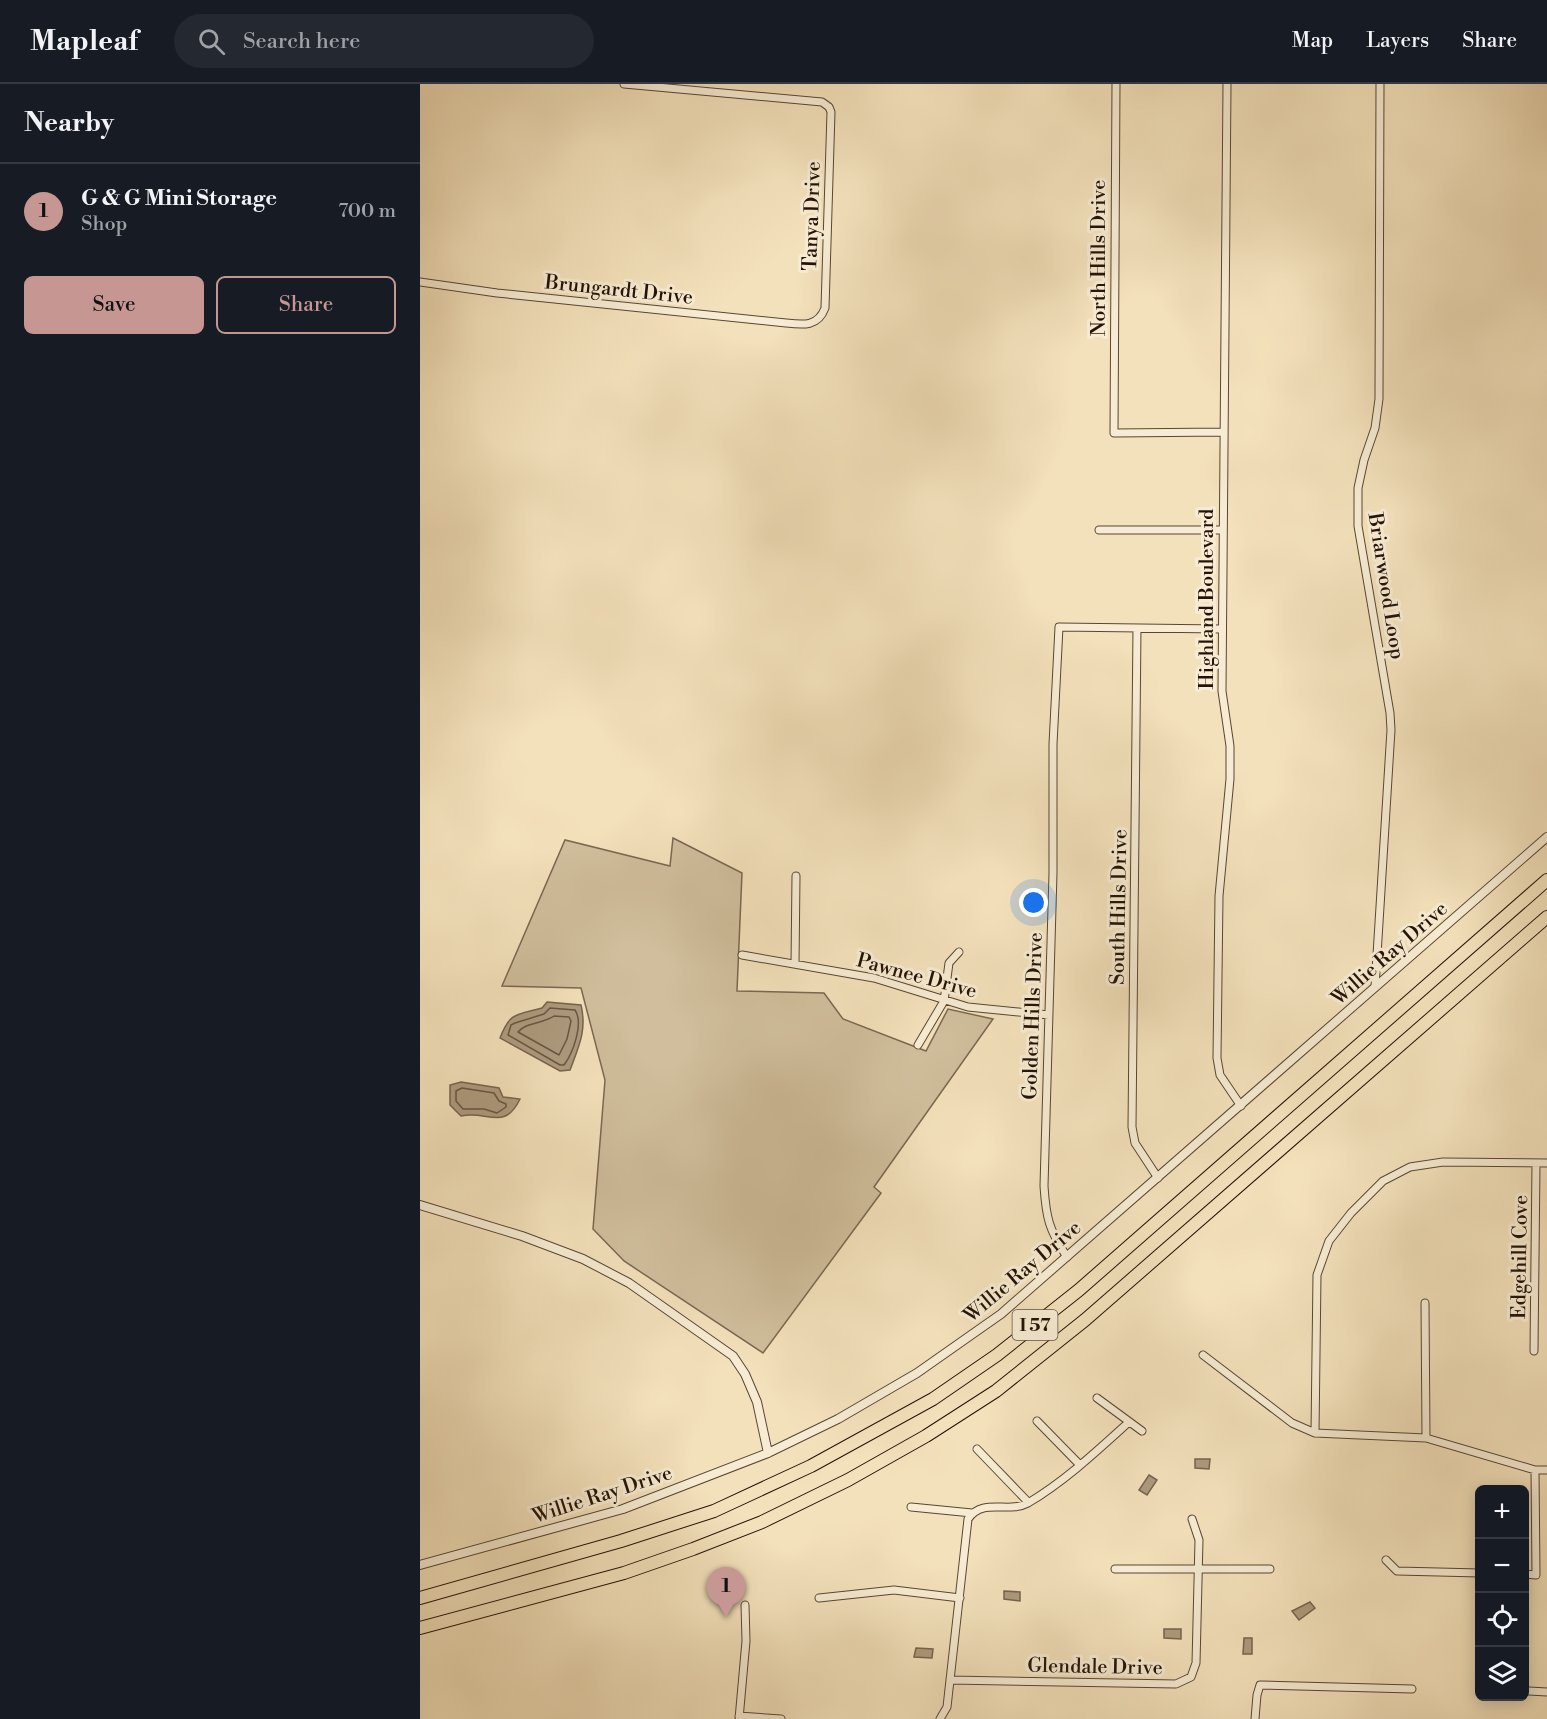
<!DOCTYPE html>
<html lang="en">
<head>
<meta charset="utf-8">
<style>
	:root { --surface:#171b24; --page:#242831; --text:#f1f3f6; --muted:#9ea1a6; --line:#363941; --accent:#c59692 }
	body { margin:0; font-family:"Libre Bodoni",serif; background:var(--page); color:var(--text) }
	.controls { position:absolute; right:18px; bottom:18px; display:grid; overflow:hidden; border-radius:9px; box-shadow:0 3px 15px #0003 }
	.controls button { width:54px; height:54px; display:grid; place-items:center; padding:0; border:0; border-bottom:2px solid var(--line); background:var(--surface); color:var(--text); font:30px sans-serif }
	.you { position:absolute; left:614px; top:819px; width:21px; height:21px; margin:-15px; border:4px solid #fff; border-radius:50%; background:#1a73e8; box-shadow:0 0 0 9px #1a73e833 }
	.badge { display:grid; place-items:center; width:39px; height:39px; border-radius:50%; background:var(--accent); color:#111; font-size:20px; font-weight:700 }
	.pin { position:absolute; translate:-50% -50px; filter:drop-shadow(0 2px 3px #0008) }
	.pin::after { content:''; position:absolute; top:32px; width:21px; height:18px; background:inherit; clip-path:polygon(0 0,100% 0,50% 100%) }
	.list { margin:0; padding:0; list-style:none }
	h2 { display:flex; justify-content:space-between; align-items:center; height:78px; margin:0; padding:0 24px; font-size:26px }
	h2 small { font-size:20px; font-weight:400; color:var(--muted) }
	.list li { display:grid; grid-template-columns:39px 1fr auto; gap:18px; align-items:center; box-sizing:border-box; height:96px; padding:0 24px; border-top:2px solid var(--line) }
	.list b { display:block; font-size:22px; white-space:nowrap }
	.list p { margin:0; font-size:20px; white-space:nowrap; color:var(--muted) }
	.list em { font-size:20px; font-style:normal; color:var(--muted) }
	.actions { display:flex; gap:12px; padding:18px 24px }
	.actions a { flex:1; padding:14px 0; border:2px solid var(--accent); border-radius:9px; text-align:center; font-size:21px; color:var(--accent) }
	.actions .main { background:var(--accent); color:#111 }
	.icon { flex:none; width:33px; height:33px; fill:none; stroke:currentColor; stroke-width:2; stroke-linecap:round; stroke-linejoin:round }
	.map { position:relative; flex:none; width:1127px; height:1635px; overflow:hidden }
	header { display:flex; align-items:center; gap:36px; box-sizing:border-box; height:84px; padding:0 30px; background:var(--surface); border-bottom:2px solid var(--line) }
	header strong { font-size:28px }
	nav { display:flex; gap:33px; margin-inline-start:auto; font-size:21px }
	.search { width:420px; height:54px; background:var(--page); display:flex; align-items:center; gap:15px; box-sizing:border-box; padding:0 21px; border-radius:33px; color:var(--muted); font-size:22px }
	main { display:flex }
	aside { flex:1; background:var(--surface) }
	.map>svg:first-child { display:block }
</style>
</head>
<body>
<header>
<strong>Mapleaf</strong>
<div class="search"><svg class="icon" aria-label="search" viewBox="0 0 24 24"><circle cx="10" cy="10" r="6"/><path d="M15 15l6 6"/></svg>Search here</div>
<nav><a>Map</a><a>Layers</a><a>Share</a></nav>
</header>
<main>
<aside>
<h2>Nearby<small></small></h2>
<ul class="list">
<li><span class="badge">1</span><div><b>G &amp; G Mini Storage</b><p>Shop</p></div><em>700 m</em></li>
</ul>
<div class="actions"><a class="main">Save</a><a>Share</a></div>
</aside>
<div class="map">
<svg width="1127" height="1635" viewBox="0 0 1127 1635">
	<rect width="100%" height="100%" fill="#f3e1bb"/>
	<filter id="stains"><feTurbulence type="fractalNoise" baseFrequency=".00333" numOctaves="4"/><feColorMatrix values="0 0 0 0 .2 0 0 0 0 .09 0 0 0 0 .02 0 0 0 .5 -.17"/></filter>
	<radialGradient id="worn" r=".72"><stop offset=".6" stop-color="#630" stop-opacity="0"/><stop offset="1" stop-color="#630" stop-opacity=".3"/></radialGradient>
	<path fill="#d0be9c" stroke="#7a6852" stroke-width="1.5" d="M253 754 322 789 317 907 404 909 423 935 506 967 528 925 573 935 454 1103 461 1109 343 1269 204 1177 173 1145 185 996 161 904 82 902 145 756 250 782Z"/>
	<path fill="#ad9b7e" stroke="#76644e" stroke-width="1.5" d="M127 918 161 921C167 946 159 962 150 986L140 987 80 954C90 928 96 931 122 924Z
		M41 998 79 1004 83 1013 100 1015C84 1048 68 1026 41 1032L30 1021V1001Z
		M775 1375H790L789 1385 775 1384Z
		M729 1391 737 1396 727 1411 719 1406Z
		M584 1507 600 1508V1517L584 1515Z
		M890 1518 895 1524 879 1536 872 1527Z
		M744 1545H761V1555L744 1554Z
		M824 1554H832V1570H823Z
		M496 1564 513 1565 512 1574 494 1573Z"/>
	<g fill="none" stroke-linecap="round" stroke-linejoin="round">
		<path stroke="#685642" stroke-width="1.5" d="M130 924 155 926C164 939 153 969 144 981H140L88 951 91 941 95 939 124 930Z
			M134 932 149 933 151 937 147 955 139 971 98 948C106 938 123 940 134 932Z
			M42 1004 74 1009 79 1017 86 1020V1023L77 1029 64 1025H43L36 1017V1007Z"/>
		<defs>
			<path id="minor" d="M696 0 694 349 804 348
				M807 0 802 607 810 662V695L799 812 797 974 800 991 821 1022
				M0 198 77 209 366 239C383 241 398 243 405 224L411 28 409 23 402 18 204 0
				M679 446H802
				M717 544 712 1043 715 1059 738 1094
				M322 871 454 894 548 923 629 931
				M375 880 376 792
				M955 903 971 646 970 629 938 442V404L944 376 955 344 959 315 960 0
				M498 961 524 917 529 879 539 868
				M1127 1079 1023 1078 990 1083 963 1097 931 1129 909 1157 897 1191 895 1349 1006 1354 1115 1386H1127
				M647 1173C629 1146 626 1134 624 1102L633 789V660L639 543 801 545
				M1005 1219 1006 1354
				M1114 1267 1116 1079
				M783 1271 872 1339 895 1349
				M677 1314 722 1347
				M617 1337 660 1381
				M557 1365 608 1418
				M491 1423 552 1429
				M966 1476 977 1487 1060 1489
				M695 1485H850
				M1104 1490 1116 1491 1115 1386
				M399 1514 474 1506 540 1514
				M530 1596 756 1600 771 1593 776 1579 779 1456 772 1435
				M1109 1607 1127 1608
				M319 1632 361 1635
				M319 1635 326 1557 325 1521
				M520 1635 527 1623 548 1435C563 1413 588 1430 608 1419 645 1397 677 1367 709 1338
				M835 1635 837 1611 840 1601 992 1605"/>
			<path id="tertiary" d="M0 1121 102 1152 163 1175 209 1199 313 1272 325 1290 337 1318 348 1369
				M0 1481 203 1425 348 1369 418 1335 497 1289 581 1230 1127 753"/>
			<path id="motorway" d="M0 1514 201 1457 294 1427 391 1382 513 1315 577 1271 659 1206 1127 796
				M0 1544 204 1489 273 1465 342 1438 428 1396 506 1352 576 1307 665 1236 1127 833"/>
		</defs>
		<use href="#minor" stroke="#584634" stroke-width="9"/>
		<use href="#tertiary" stroke="#584634" stroke-width="10"/>
		<use href="#motorway" stroke="#241207" stroke-width="14"/>
		<use href="#minor" stroke="#f7ecd3" stroke-width="7"/>
		<use href="#tertiary" stroke="#f7ecd3" stroke-width="8"/>
		<use href="#motorway" stroke="#f3e1bb" stroke-width="12"/>
	</g>
	<g text-anchor="middle" stroke-width="6" stroke-linejoin="round" paint-order="stroke">
		<rect fill="#f7ecd3" stroke="#635344" stroke-width="1.5" x="592.5" y="1226" width="45" height="30" rx="4.5"/>
		<g font-size="18" font-weight="bold" fill="#241207">
			<text x="615" y="1247">I 57</text>
		</g>
		<g font-size="20" fill="#241207" stroke="#f7ecd3">
			<text transform="translate(391 132) rotate(-88)" y="7">Tanya Drive</text>
			<text transform="translate(678 174) rotate(-90)" y="7">North Hills Drive</text>
			<text transform="translate(199 205) rotate(6)" y="7">Brungardt Drive</text>
			<text transform="translate(967 502) rotate(81)" y="7">Briarwood Loop</text>
			<text transform="translate(786 515) rotate(-90)" y="7">Highland Boulevard</text>
			<text transform="translate(698 823) rotate(-89)" y="7">South Hills Drive</text>
			<text transform="translate(969 869) rotate(-41)" y="7">Willie Ray Drive</text>
			<text transform="translate(497 891) rotate(15)" y="7">Pawnee Drive</text>
			<text transform="translate(612 932) rotate(-88)" y="7">Golden Hills Drive</text>
			<text transform="translate(1099 1173) rotate(-89)" y="7">Edgehill Cove</text>
			<text transform="translate(602 1187) rotate(-40)" y="7">Willie Ray Drive</text>
			<text transform="translate(182 1410) rotate(-18)" y="7">Willie Ray Drive</text>
			<text transform="translate(675 1582) rotate(1)" y="7">Glendale Drive</text>
		</g>
	</g>
	<rect width="100%" height="100%" filter="url(#stains)"/>
	<rect width="100%" height="100%" fill="url(#worn)"/>
</svg>
<div class="controls">
<button>+</button>
<button>−</button>
<button><svg class="icon" aria-label="locate" viewBox="0 0 24 24"><circle cx="12" cy="12" r="6"/><path d="M12 2v4M12 18v4M2 12h4M18 12h4"/></svg></button>
<button><svg class="icon" aria-label="layers" viewBox="0 0 24 24"><path d="M12 4l9 5-9 5-9-5zM3 14l9 5 9-5"/></svg></button>
</div>
<div class="you"></div>
<div class="pin badge" style="left:306px;top:1533px">1</div>
</div>
</main>
</body>
</html>
